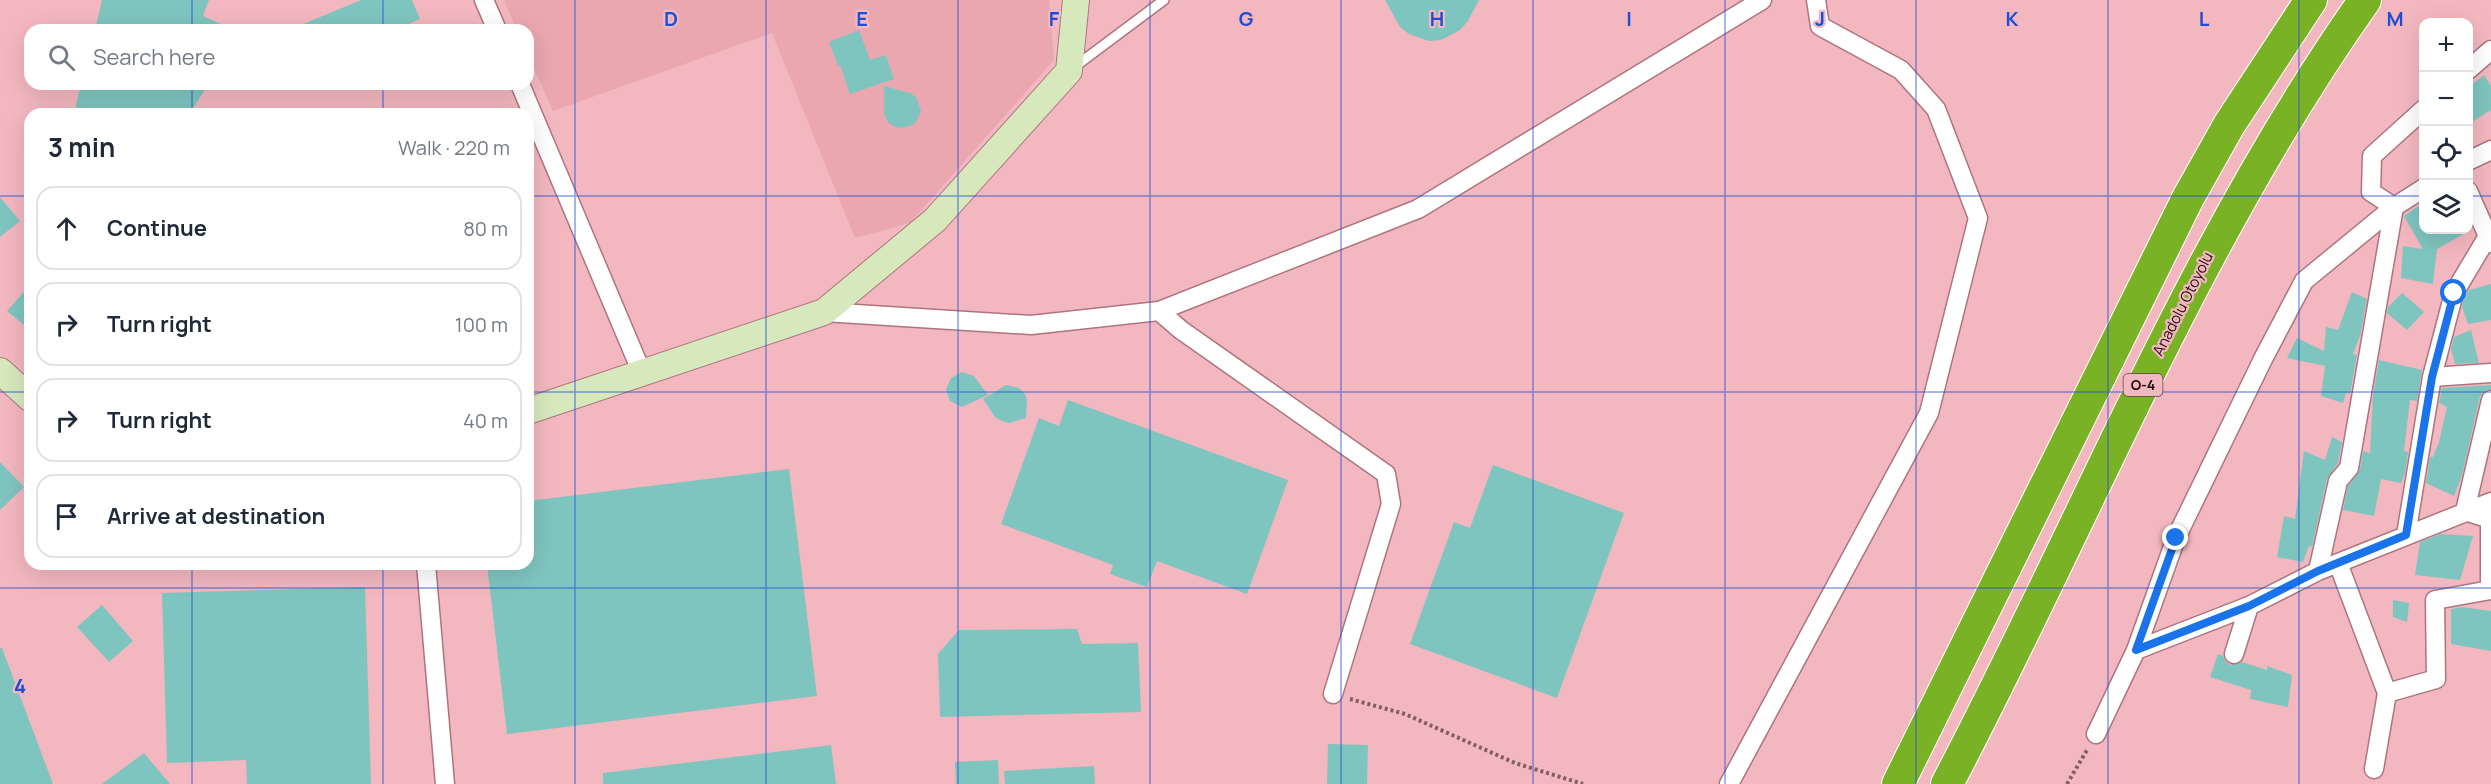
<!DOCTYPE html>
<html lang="en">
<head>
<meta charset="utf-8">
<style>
	:root { --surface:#fff; --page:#f6f6f7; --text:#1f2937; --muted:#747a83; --line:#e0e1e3 }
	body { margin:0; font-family:Manrope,sans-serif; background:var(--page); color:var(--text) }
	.controls { position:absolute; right:18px; top:18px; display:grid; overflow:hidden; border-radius:12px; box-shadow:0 6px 24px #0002 }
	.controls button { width:54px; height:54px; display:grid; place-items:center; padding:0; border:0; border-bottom:2px solid var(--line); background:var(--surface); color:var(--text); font:30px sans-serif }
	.stop { position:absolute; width:18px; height:18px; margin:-14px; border:4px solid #1a73e8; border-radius:50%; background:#fff }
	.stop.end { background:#1a73e8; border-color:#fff; box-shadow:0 2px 6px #0008 }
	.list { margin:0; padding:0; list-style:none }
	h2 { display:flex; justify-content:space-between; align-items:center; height:78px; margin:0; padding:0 24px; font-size:26px }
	h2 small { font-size:20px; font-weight:400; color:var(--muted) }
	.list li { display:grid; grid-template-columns:39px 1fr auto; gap:18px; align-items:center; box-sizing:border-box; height:84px; margin:0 12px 12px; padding:0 12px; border:2px solid var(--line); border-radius:18px }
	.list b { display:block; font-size:22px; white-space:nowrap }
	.list em { font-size:20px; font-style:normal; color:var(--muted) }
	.icon { flex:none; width:33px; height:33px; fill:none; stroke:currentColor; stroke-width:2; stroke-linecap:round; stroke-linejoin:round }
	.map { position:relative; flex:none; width:2491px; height:784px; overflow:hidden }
	.search { position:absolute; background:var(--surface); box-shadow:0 6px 24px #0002; left:24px; top:24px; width:510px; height:66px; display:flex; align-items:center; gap:15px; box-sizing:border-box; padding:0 21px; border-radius:18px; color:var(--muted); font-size:22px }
	.panel { position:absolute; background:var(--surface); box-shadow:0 6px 24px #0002; left:24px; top:108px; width:510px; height:462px; border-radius:18px }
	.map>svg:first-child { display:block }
</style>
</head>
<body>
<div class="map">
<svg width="2491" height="784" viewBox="0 0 2491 784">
	<rect width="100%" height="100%" fill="#f3b7bf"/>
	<path fill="#eaa7b0" d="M504 0H1049L1054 60 910 223 855 238 772 33 553 111 528 55V30H517Z"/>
	<path fill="#7fc5bf" d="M102 0H209L203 16 235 30H95Z
		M361 0H412L420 19 395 30H289Z
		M1385 0H1479L1468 21 1460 30 1441 40 1429 41 1409 34 1400 27Z
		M859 30 870 60 886 55 894 79 850 94 840 65 838 66 829 42Z
		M2484 75 2491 86V110L2469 124V87Z
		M81 84H209L189 114H74Z
		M884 86 910 93 916 97 921 111 915 124 901 128 893 126 887 121 884 113Z
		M0 197 20 221 0 237Z
		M2424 202V230H2471L2437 249 2433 284 2401 278 2403 246 2423 249 2404 216Z
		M2491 284V320L2468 324 2462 307 2464 297 2469 290Z
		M30 285V330L7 311Z
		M2352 292 2367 299 2360 336 2353 354 2357 355 2350 394 2346 393 2343 403 2321 396 2325 366 2287 358 2297 338 2324 351 2326 327 2338 330Z
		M2402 293 2424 312 2407 330 2387 313 2388 307Z
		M2471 330 2479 363 2455 364 2451 349 2454 337Z
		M2379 360 2422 370 2417 401 2410 400 2404 451 2408 452 2405 473 2401 483 2381 479 2374 516 2343 510 2348 486 2360 470 2363 451 2370 453 2373 396Z
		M962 372 974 376 988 395 962 407 950 401 946 389 951 378Z
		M1006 385 1019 388 1025 394 1027 401 1026 418 1009 423 1002 421 995 417 983 399Z
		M2491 385V389L2483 392 2480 397 2462 475 2454 496 2426 483 2430 457H2433L2439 442 2447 407 2439 403 2442 388Z
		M1068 400 1288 480 1247 594 1157 561 1147 587 1110 574 1113 565 1001 524 1039 418 1059 426Z
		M2332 437 2342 442 2338 463 2327 479 2312 547 2309 546 2303 562 2277 557 2284 516 2295 519 2304 451 2325 460Z
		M0 462 24 487 0 510Z
		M1493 465 1624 513 1557 698 1410 644 1454 522 1470 528Z
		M789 469 817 696 507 734 487 564H528V501Z
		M2441 534 2473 536 2460 580 2415 575 2420 542Z
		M365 587 371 784H247L246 760 167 763 162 593Z
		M2393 600 2409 603 2407 622 2393 617Z
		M102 605 133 641 109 662 77 627Z
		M2462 607 2491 611V651L2451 644V609Z
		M1077 629 1082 644 1138 643 1141 712 940 717 938 654 959 630Z
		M0 648H2L53 784H0Z
		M2218 654 2223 656 2226 662 2231 665 2242 662 2267 670V666L2292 675 2288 707 2250 699 2251 690 2210 677Z
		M1328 744 1368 745 1367 784H1327Z
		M831 745 836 784H603V773Z
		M144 753 170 784H102Z
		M998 760 999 784H956L955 762Z
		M1094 766 1095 784H1005L1004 771Z"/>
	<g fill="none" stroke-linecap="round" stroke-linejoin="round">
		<defs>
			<path id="lane" d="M1073 68 1164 0"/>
			<path id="street" d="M484 0 497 30
				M2468 70 2491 50
				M520 84 642 373
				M2468 161 2491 150
				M2468 191 2491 243
				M1159 311 1418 209 1762 0
				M824 312 1031 325 1159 311 1181 330 1386 474 1391 504 1333 694
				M2432 377 2491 373
				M2406 535 2432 377 2454 293 2488 236
				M2338 563 2387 693 2374 769
				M426 564 445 784
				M2318 571 2338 481 2349 468 2394 207 2371 192 2372 156 2424 109
				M2136 650 2249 606 2318 571 2491 502
				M2234 654 2249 606
				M2387 693 2436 679 2435 600 2490 590V519L2465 511 2491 400
				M2096 734 2136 650 2176 538 2263 359 2304 281 2394 207 2424 188
				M1729 784 1929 413 1978 218 1936 109 1901 70 1820 26 1816 0"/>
			<path id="secondary" d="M0 371 30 398
				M528 411 824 312 935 220 1069 71 1076 0"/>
			<path id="highway" d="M1898 784 2188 198 2229 125 2311 0
				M1947 784C2085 522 2193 243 2365 0"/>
		</defs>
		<use href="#lane" stroke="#ad757e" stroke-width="12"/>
		<use href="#street" stroke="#ad757e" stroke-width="21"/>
		<use href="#secondary" stroke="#ad757e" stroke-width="28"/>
		<use href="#highway" stroke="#fff" stroke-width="34"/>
		<path stroke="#845d62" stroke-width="4" stroke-dasharray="3 3" stroke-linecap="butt" d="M1350 699 1405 714 1515 763 1583 784
			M2067 784 2087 750"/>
		<use href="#lane" stroke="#fff" stroke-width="9"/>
		<use href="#street" stroke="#fff" stroke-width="18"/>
		<use href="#secondary" stroke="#d7e8bd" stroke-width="26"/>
		<use href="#highway" stroke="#79b224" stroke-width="32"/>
	</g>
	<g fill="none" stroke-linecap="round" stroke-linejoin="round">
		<path stroke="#1a73e8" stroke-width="8" d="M2176 538 2136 650 2249 606 2318 571 2406 535 2432 377 2454 293"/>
	</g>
	<path fill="none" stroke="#1d4ed8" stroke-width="1.5" stroke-opacity="0.55" d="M192 0V30M383 0V30M575 0V784M766 0V784M958 0V784M1150 0V784M1341 0V784M1533 0V784M1725 0V784M1916 0V784M2108 0V784M2299 0V784M192 84V114M383 84V114M0 196H30M528 196H2424M2468 196H2491M0 392H30M528 392H2491M192 564V784M383 564V784M0 588H2491"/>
	<g text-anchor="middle" stroke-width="4.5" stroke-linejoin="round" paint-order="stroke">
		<rect fill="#f3b7bf" stroke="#5f3f44" stroke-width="1.5" x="2123.5" y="374" width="39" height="22" rx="4.5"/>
		<g font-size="14" font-weight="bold" fill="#200b0f">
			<text x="2143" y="390">O-4</text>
		</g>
		<g font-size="15" fill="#200b0f" stroke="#f3b7bf">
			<text transform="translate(2183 304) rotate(-63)" y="5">Anadolu Otoyolu</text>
		</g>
	</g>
	<g font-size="20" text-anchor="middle" font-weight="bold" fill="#1d4ed8" stroke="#f3b7bf" stroke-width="4.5" stroke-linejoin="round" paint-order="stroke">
		<text x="671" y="26">D</text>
		<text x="862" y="26">E</text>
		<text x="1054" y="26">F</text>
		<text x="1246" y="26">G</text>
		<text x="1437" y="26">H</text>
		<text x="1629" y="26">I</text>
		<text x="1820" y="26">J</text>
		<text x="2012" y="26">K</text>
		<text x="2204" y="26">L</text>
		<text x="2395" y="26">M</text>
		<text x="20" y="693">4</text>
	</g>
</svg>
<div class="controls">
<button>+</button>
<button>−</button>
<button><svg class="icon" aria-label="locate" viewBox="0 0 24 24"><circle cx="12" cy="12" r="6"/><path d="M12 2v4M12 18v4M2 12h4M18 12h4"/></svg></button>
<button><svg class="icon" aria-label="layers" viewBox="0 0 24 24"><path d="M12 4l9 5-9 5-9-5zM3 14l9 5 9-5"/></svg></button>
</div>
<div class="stop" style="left:2454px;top:293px"></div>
<div class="stop end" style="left:2176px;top:538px"></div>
<div class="search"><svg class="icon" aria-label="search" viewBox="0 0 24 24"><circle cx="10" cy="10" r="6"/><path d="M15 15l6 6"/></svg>Search here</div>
<section class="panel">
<h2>3 min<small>Walk · 220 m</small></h2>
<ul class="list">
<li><svg class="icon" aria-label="ahead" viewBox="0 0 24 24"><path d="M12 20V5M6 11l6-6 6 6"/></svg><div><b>Continue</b></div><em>80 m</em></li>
<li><svg class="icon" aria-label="right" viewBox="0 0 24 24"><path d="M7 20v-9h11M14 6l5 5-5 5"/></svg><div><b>Turn right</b></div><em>100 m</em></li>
<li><svg class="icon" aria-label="right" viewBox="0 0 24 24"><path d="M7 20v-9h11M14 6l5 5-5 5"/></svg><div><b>Turn right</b></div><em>40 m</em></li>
<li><svg class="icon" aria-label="arrive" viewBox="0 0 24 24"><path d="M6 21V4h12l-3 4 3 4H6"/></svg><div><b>Arrive at destination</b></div></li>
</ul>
</section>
</div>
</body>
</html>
